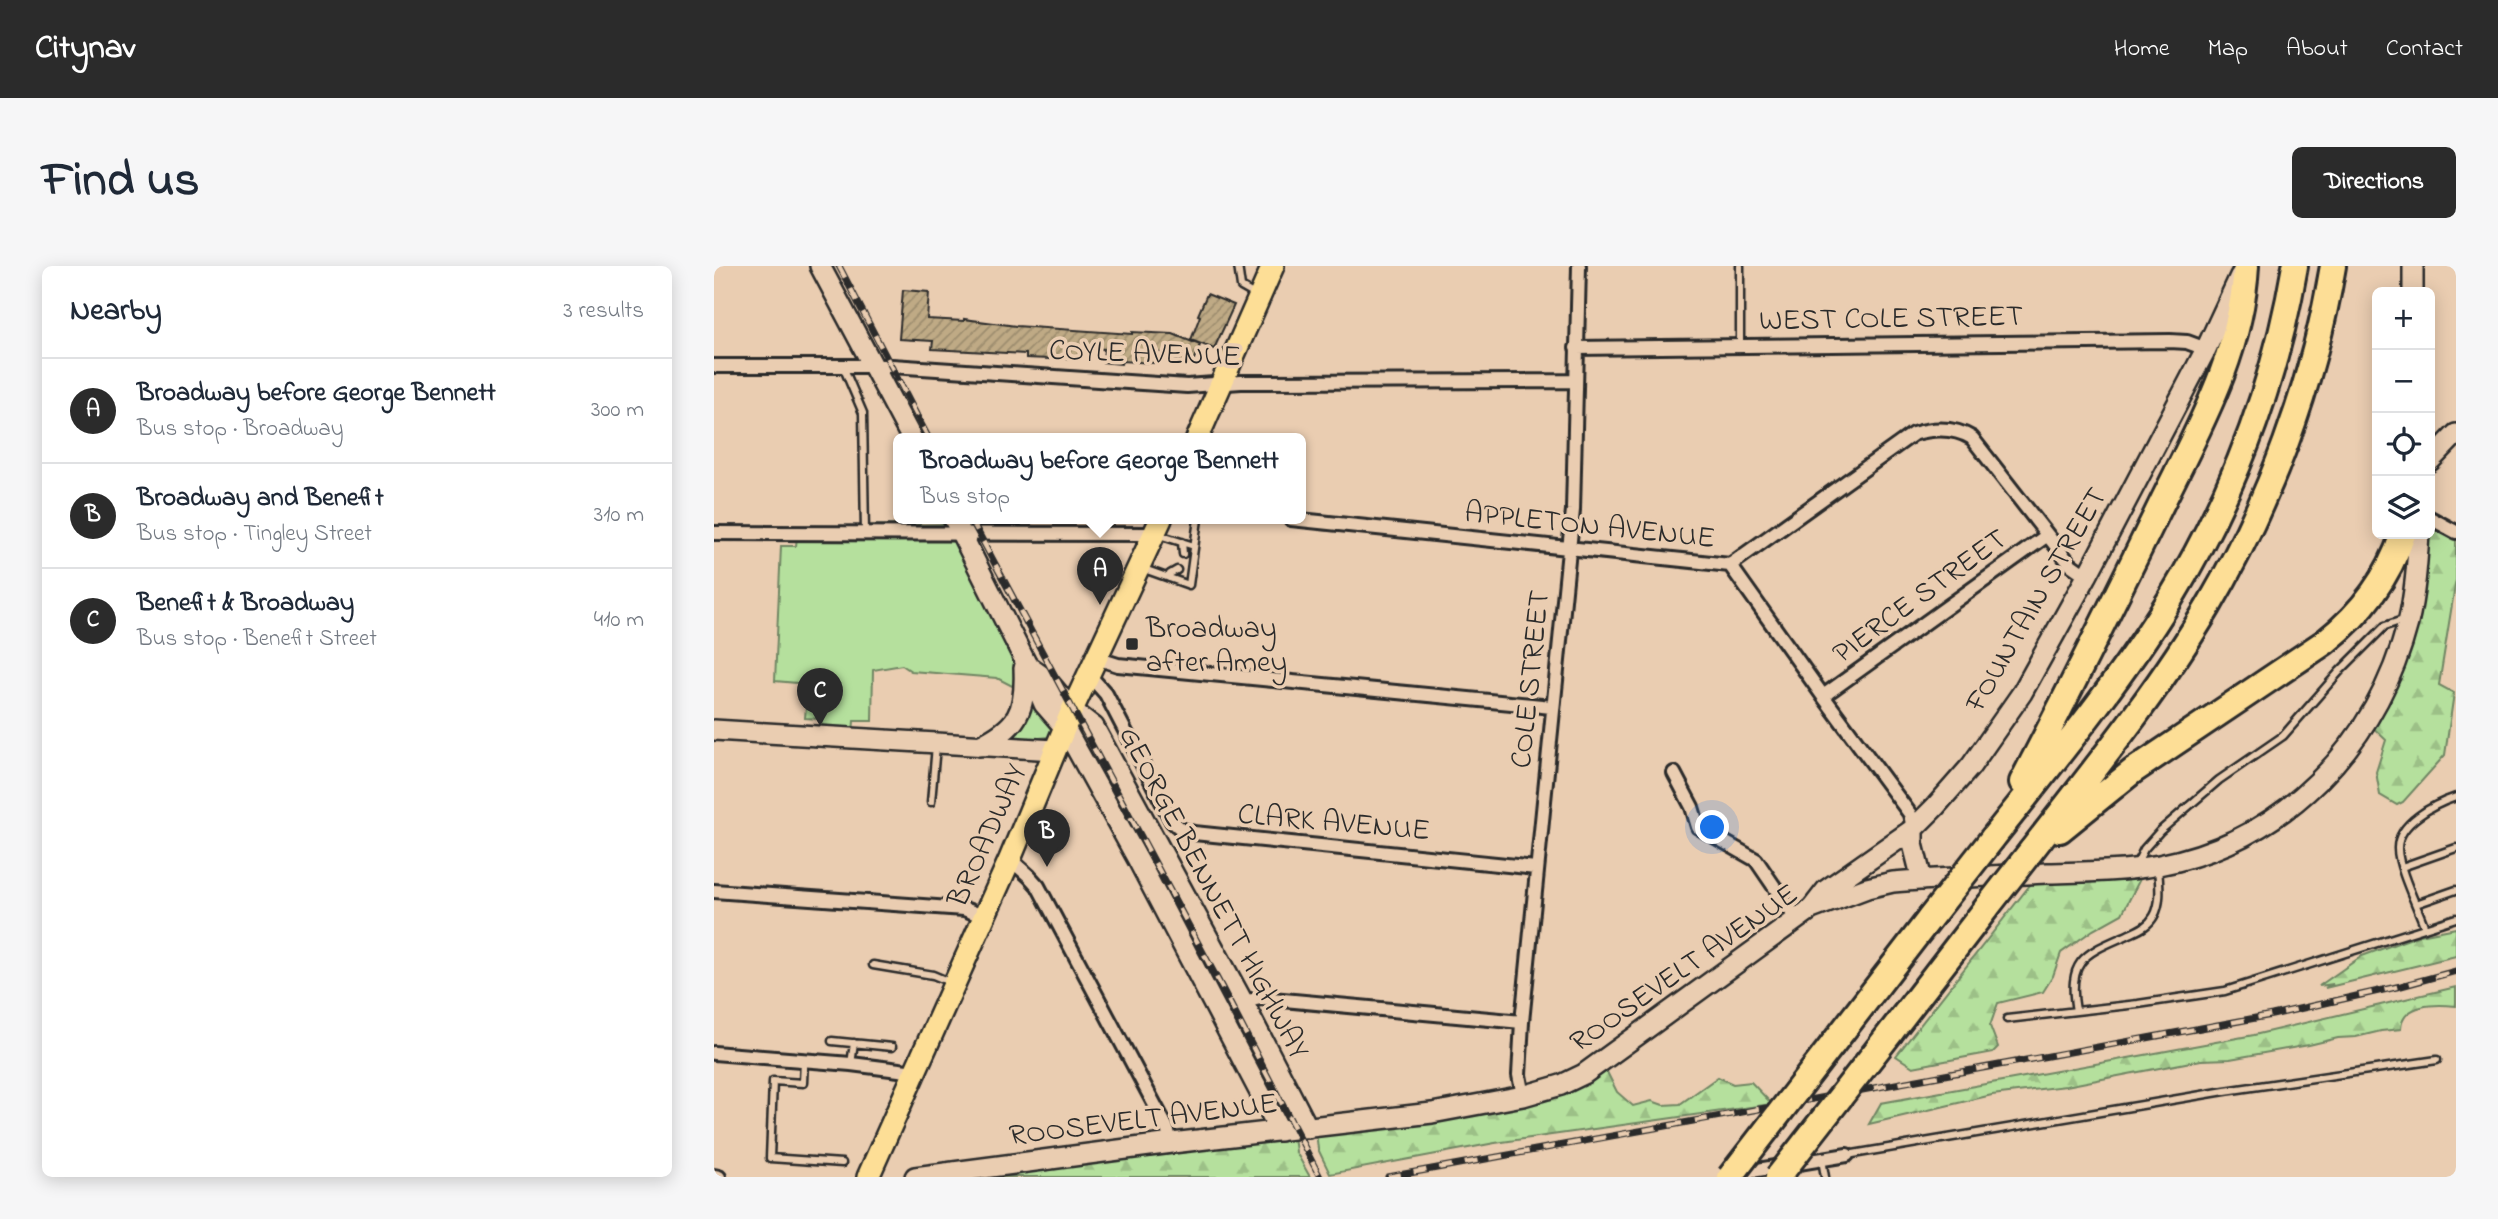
<!DOCTYPE html>
<html lang="en">
<head>
<meta charset="utf-8">
<style>
	:root { --surface:#fff; --page:#f6f6f7; --text:#1f2937; --muted:#747a83; --line:#e0e1e3; --accent:#2b2b2b }
	body { margin:0; font-family:"Indie Flower",sans-serif; background:var(--page); color:var(--text) }
	.controls { position:absolute; right:21px; top:21px; display:grid; overflow:hidden; border-radius:10px; box-shadow:0 4px 18px #0003 }
	.controls button { width:63px; height:63px; display:grid; place-items:center; padding:0; border:0; border-bottom:2px solid var(--line); background:var(--surface); color:var(--text); font:35px sans-serif }
	.you { position:absolute; left:999px; top:562px; width:24px; height:24px; margin:-18px; border:5px solid #fff; border-radius:50%; background:#1a73e8; box-shadow:0 0 0 10px #1a73e833 }
	.badge { display:grid; place-items:center; width:46px; height:46px; border-radius:50%; background:var(--accent); color:#fff; font-size:23px; font-weight:700 }
	.pin { position:absolute; translate:-50% -58px; filter:drop-shadow(0 2px 4px #0008) }
	.pin::after { content:''; position:absolute; top:37px; width:24px; height:21px; background:inherit; clip-path:polygon(0 0,100% 0,50% 100%) }
	.popup { position:absolute; left:179px; top:167px; width:413px; height:91px; box-sizing:border-box; display:grid; place-content:center; border-radius:10px; background:var(--surface); filter:drop-shadow(0 2px 5px #0005); font-size:23px; white-space:nowrap; color:var(--muted) }
	.popup b { font-size:26px; color:var(--text) }
	.popup::after { content:''; position:absolute; left:50%; top:100%; margin-left:-14px; border:14px solid transparent; border-top-color:var(--surface) }
	.list { margin:0; padding:0; list-style:none }
	h2 { display:flex; justify-content:space-between; align-items:center; height:91px; margin:0; padding:0 28px; font-size:30px }
	h2 small { font-size:23px; font-weight:400; color:var(--muted) }
	.list li { display:grid; grid-template-columns:46px 1fr auto; gap:21px; align-items:center; box-sizing:border-box; height:105px; padding:0 28px; border-top:2px solid var(--line) }
	.list b { display:block; font-size:26px; white-space:nowrap }
	.list p { margin:0; font-size:23px; white-space:nowrap; color:var(--muted) }
	.list em { font-size:23px; font-style:normal; color:var(--muted) }
	.icon { flex:none; width:38px; height:38px; fill:none; stroke:currentColor; stroke-width:2; stroke-linecap:round; stroke-linejoin:round }
	.map { position:relative; flex:none; width:1742px; height:911px; overflow:hidden; border-radius:10px }
	header { display:flex; align-items:center; gap:42px; box-sizing:border-box; height:98px; padding:0 35px; background:var(--accent); color:#fff }
	header strong { font-size:33px }
	nav { display:flex; gap:38px; margin-inline-start:auto; font-size:24px }
	.intro { display:flex; align-items:center; justify-content:space-between; box-sizing:border-box; height:168px; padding:0 42px }
	h1 { margin:0; font-size:49px }
	.button { padding:18px 32px; border-radius:10px; background:var(--accent); color:#fff; font-size:24px; font-weight:700 }
	main { display:flex; gap:42px; padding:0 42px }
	aside { flex:1; background:var(--surface); border-radius:10px; box-shadow:0 4px 18px #0003 }
	.map>svg:first-child { display:block }
</style>
</head>
<body>
<header>
<strong>Citynav</strong>
<nav><a>Home</a><a>Map</a><a>About</a><a>Contact</a></nav>
</header>
<div class="intro"><h1>Find us</h1><a class="button">Directions</a></div>
<main>
<aside>
<h2>Nearby<small>3 results</small></h2>
<ul class="list">
<li><span class="badge">A</span><div><b>Broadway before George Bennett</b><p>Bus stop · Broadway</p></div><em>300 m</em></li>
<li><span class="badge">B</span><div><b>Broadway and Benefit</b><p>Bus stop · Tingley Street</p></div><em>310 m</em></li>
<li><span class="badge">C</span><div><b>Benefit &amp; Broadway</b><p>Bus stop · Benefit Street</p></div><em>410 m</em></li>
</ul>
</aside>
<div class="map">
<svg width="1742" height="911" viewBox="0 0 1742 911">
	<defs>
		<pattern id="forest-firs" width="22" height="20" patternUnits="userSpaceOnUse" patternTransform="scale(1.75)"><rect width="22" height="20" fill="#b5e09d"/><path d="M5 1l3.5 6h-7zM16 11l3.5 6h-7z" fill="#9cc087"/></pattern>
		<pattern id="building-hatch" width="6" height="6" patternUnits="userSpaceOnUse" patternTransform="scale(1.75)"><rect width="6" height="6" fill="#bfaa85"/><path d="M-1 1l2-2M0 6l6-6M5 7l2-2" fill="none" stroke="#9b8b6d"/></pattern>
	</defs>
	<rect width="100%" height="100%" fill="#eacdb1"/>
	<filter id="ink" filterUnits="userSpaceOnUse"><feTurbulence type="fractalNoise" baseFrequency=".0143" numOctaves="2"/><feDisplacementMap in="SourceGraphic" scale="14" xChannelSelector="R" yChannelSelector="G"/><feConvolveMatrix kernelMatrix="1 2 1 2 8 2 1 2 1" color-interpolation-filters="sRGB"/></filter>
	<g filter="url(#ink)">
		<path fill="url(#forest-firs)" stroke="#708664" stroke-width="2" d="M1716 250 1742 263V314L1725 419 1740 427 1731 489 1689 536 1683 539 1666 529 1662 506 1672 474 1650 453 1690 365 1702 268H1716Z
			M1427 611 1408 648 1379 664 1347 687 1339 710 1329 726 1284 737 1276 760 1284 781 1279 786 1199 801 1182 790 1320 614Z
			M1742 662V690L1611 722 1619 718 1605 720 1648 690 1706 669Z
			M1742 721V740C1722 738 1688 737 1687 763L1667 765 1642 771 1624 772 1595 779 1516 793 1487 794 1352 820 1278 829 1155 858 1167 837 1540 769Z
			M886 792 903 826 919 840 938 835 949 839 966 838 1004 811 1019 818 1037 816 1058 838 781 877 616 908 604 883 601 857 804 825 855 809Z
			M579 863 582 886 596 911H271Z"/>
		<path fill="#b5e09d" stroke="#708664" stroke-width="2" d="M242 258 344 470 279 477 291 462 308 425 283 412 197 405 188 399 159 404 158 455H140L139 467 107 463 108 453 91 452 94 418 61 415 67 280H82L84 261Z"/>
		<path fill="url(#building-hatch)" stroke="#2b2b2b" stroke-width="2" d="M189 24 215 26 213 53 250 55V53L302 60 418 68V66L459 68 486 79 477 100 441 85 440 97 408 95 407 98 389 96 390 83 367 81 366 93 335 91V93L312 92V88L218 83 219 75 185 73Z
			M493 28 520 39 500 83 477 74 486 50 484 49Z"/>
		<g fill="none" stroke-linecap="round" stroke-linejoin="round">
			<defs>
				<path id="lane" d="M524 0 527 21 541 29
					M1026 0V80
					M128 98 149 147 151 267
					M445 269 480 280
					M468 276 469 288
					M430 303 475 319 484 253
					M455 312 456 308 463 304
					M217 536 222 480
					M1422 599 1430 583 1446 565 1505 514 1569 470 1626 405 1671 360 1689 354
					M1688 601 1742 582
					M1702 638 1742 624
					M1711 662C1704 642 1684 602 1684 583 1683 557 1721 538 1742 531
					M159 699 219 709 238 717
					M1362 745C1352 690 1374 687 1418 667 1427 663 1435 659 1440 650 1448 636 1445 617 1444 601
					M1293 753 1424 738 1511 725 1742 652
					M118 775 178 781
					M90 794 89 817 59 815 56 892 128 897
					M137 798 140 777
					M1133 889 1511 825 1723 794
					M1108 893 1111 911"/>
				<path id="street" d="M862 82 1456 75 1473 76 1492 83
					M0 100H178L473 120 527 116 861 115
					M1716 252 1742 266
					M577 253 1016 299 1109 430 1196 548 1199 563
					M0 267 440 268
					M1016 299 1199 168C1219 162 1240 161 1258 172L1356 298 1373 310
					M382 392 404 399 838 441
					M375 409 392 428 458 555 468 564 480 567 822 602
					M1109 430 1332 270
					M960 507 978 541 984 561 1042 594 1083 654
					M296 593 315 610 324 620 452 860 458 877
					M0 625 250 643 269 650
					M529 736 547 732 808 756
					M0 787 137 798 201 806
					M809 830 805 809 808 756 859 244 865 0
					M1020 908 1133 889
					M0 910 5 911"/>
				<path id="secondary" d="M106 0 198 173
					M1699 0V26
					M1716 195 1742 168
					M240 253 313 399 330 438 351 462 424 594 566 865
					M314 400 332 413 358 444 380 461 529 736 594 862
					M0 464 341 484
					M265 480C304 461 312 446 310 402
					M1199 563V578L1208 614
					M1098 642 1112 624 1199 563 1221 541 1257 500 1308 427 1373 310 1492 83 1526 10
					M201 911 458 877 718 847 809 830 847 819 870 808 1097 643 1153 622 1179 616C1231 612 1282 610 1333 607 1371 606 1408 606 1445 599 1570 575 1662 480 1694 357 1701 328 1703 298 1705 268"/>
				<path id="primary" d="M483 173 559 0
					M154 911 296 593 358 444 447 253"/>
				<path id="highway" d="M1308 516C1354 428 1398 339 1442 249 1481 168 1527 92 1532 0
					M1346 564 1419 505 1611 376C1648 347 1674 313 1689 268
					M1278 573C1339 496 1403 419 1455 335 1517 233 1561 119 1581 0
					M1317 585C1378 506 1443 427 1494 341 1555 237 1599 120 1619 0
					M1177 766 1274 640
					M1118 779 1216 652"/>
			</defs>
			<use href="#lane" stroke="#2b2b2b" stroke-width="11"/>
			<use href="#street" stroke="#2b2b2b" stroke-width="18"/>
			<use href="#secondary" stroke="#2b2b2b" stroke-width="24"/>
			<use href="#primary" stroke="#2b2b2b" stroke-width="26"/>
			<use href="#highway" stroke="#2b2b2b" stroke-width="30"/>
			<use href="#lane" stroke="#eacdb1" stroke-width="6"/>
			<use href="#street" stroke="#eacdb1" stroke-width="12"/>
			<use href="#secondary" stroke="#eacdb1" stroke-width="19"/>
			<use href="#primary" stroke="#fdde96" stroke-width="21"/>
			<use href="#highway" stroke="#fdde96" stroke-width="24"/>
			<defs>
				<path id="rail" d="M125 0 215 173
					M257 253 508 722 606 911
					M674 911 1558 749 1687 720 1742 705"/>
			</defs>
			<use href="#rail" stroke="#2b2b2b" stroke-width="7"/>
			<use href="#rail" stroke="#eacdb1" stroke-width="4.5" stroke-dasharray="13" stroke-linecap="butt"/>
			<defs>
				<path id="highway-bridge" d="M1274 640 1317 585
					M1216 652 1278 573
					M1016 911 1118 779
					M1064 911 1177 766"/>
			</defs>
			<use href="#highway-bridge" stroke="#2b2b2b" stroke-width="30" stroke-linecap="butt"/>
			<use href="#highway-bridge" stroke="#fdde96" stroke-width="24"/>
		</g>
	</g>
	<rect fill="#2b2b2b" stroke="#eacdb1" stroke-width="2.5" x="411" y="371" width="14" height="14" rx="3.5"/>
	<g text-anchor="middle" stroke-width="7" stroke-linejoin="round" paint-order="stroke">
		<g font-size="30" fill="#2b2b2b" stroke="#eacdb1">
			<text transform="translate(1177 51) rotate(-1)" y="10">WEST COLE STREET</text>
			<text transform="translate(431 86) rotate(2)" y="10">COYLE AVENUE</text>
			<text transform="translate(876 258) rotate(6)" y="10">APPLETON AVENUE</text>
			<text transform="translate(1205 329) rotate(-36)" y="10">PIERCE STREET</text>
			<text transform="translate(1321 333) rotate(-60)" y="10">FOUNTAIN STREET</text>
			<text transform="translate(815 413) rotate(-84)" y="10">COLE STREET</text>
			<text transform="translate(620 555) rotate(5)" y="10">CLARK AVENUE</text>
			<text transform="translate(272 569) rotate(-66)" y="10">BROADWAY</text>
			<text transform="translate(501 626) rotate(62)" y="10">GEORGE BENNETT HIGHWAY</text>
			<text transform="translate(969 701) rotate(-35)" y="10">ROOSEVELT AVENUE</text>
			<text transform="translate(429 852) rotate(-7)" y="10">ROOSEVELT AVENUE</text>
		</g>
		<g font-size="30" fill="#2b2b2b" stroke="#eacdb1" text-anchor="start">
			<text x="432" y="371">Broadway<tspan x="432" dy="34">after Amey</tspan></text>
		</g>
	</g>
</svg>
<div class="controls">
<button>+</button>
<button>−</button>
<button><svg class="icon" aria-label="locate" viewBox="0 0 24 24"><circle cx="12" cy="12" r="6"/><path d="M12 2v4M12 18v4M2 12h4M18 12h4"/></svg></button>
<button><svg class="icon" aria-label="layers" viewBox="0 0 24 24"><path d="M12 4l9 5-9 5-9-5zM3 14l9 5 9-5"/></svg></button>
</div>
<div class="you"></div>
<div class="pin badge" style="left:386px;top:339px">A</div>
<div class="popup"><b>Broadway before George Bennett</b>Bus stop</div>
<div class="pin badge" style="left:333px;top:601px">B</div>
<div class="pin badge" style="left:106px;top:460px">C</div>
</div>
</main>
</body>
</html>
